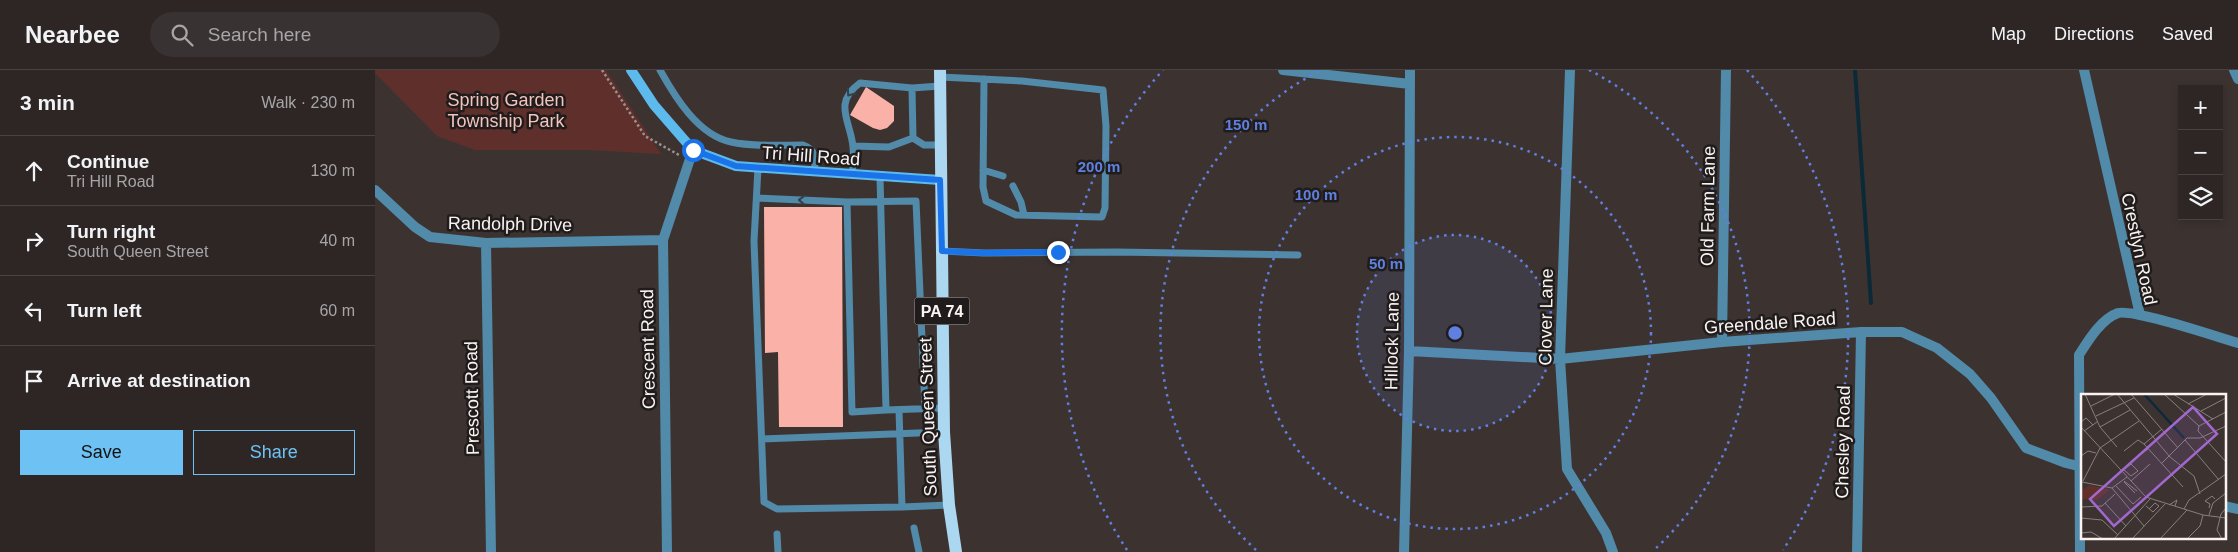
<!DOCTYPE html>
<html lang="en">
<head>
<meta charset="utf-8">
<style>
	:root { --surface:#2d2625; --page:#393232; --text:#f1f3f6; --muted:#a7a5a7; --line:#484342; --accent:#6dc2f3 }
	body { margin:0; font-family:Arial,sans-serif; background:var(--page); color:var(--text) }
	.controls { position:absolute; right:15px; top:15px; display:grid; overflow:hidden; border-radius:0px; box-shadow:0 2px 8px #0003 }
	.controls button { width:45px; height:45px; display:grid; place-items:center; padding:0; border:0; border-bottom:1px solid var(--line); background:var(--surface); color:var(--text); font:25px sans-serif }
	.stop { position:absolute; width:15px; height:15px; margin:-11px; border:4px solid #1a73e8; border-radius:50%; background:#fff }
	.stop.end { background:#1a73e8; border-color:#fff; box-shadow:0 1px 5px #0008 }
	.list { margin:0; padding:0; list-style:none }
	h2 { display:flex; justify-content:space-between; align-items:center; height:65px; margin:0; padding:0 20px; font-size:21px }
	h2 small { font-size:16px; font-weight:400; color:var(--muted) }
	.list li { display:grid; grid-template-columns:32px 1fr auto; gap:15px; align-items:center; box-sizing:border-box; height:70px; padding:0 20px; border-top:1px solid var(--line) }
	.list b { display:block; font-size:19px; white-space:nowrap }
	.list p { margin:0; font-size:16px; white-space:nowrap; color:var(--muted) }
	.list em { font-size:16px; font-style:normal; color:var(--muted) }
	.actions { display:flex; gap:10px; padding:15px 20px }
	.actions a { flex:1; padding:11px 0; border:1px solid var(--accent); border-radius:0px; text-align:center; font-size:18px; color:var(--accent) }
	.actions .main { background:var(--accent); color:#111 }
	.icon { flex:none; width:28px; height:28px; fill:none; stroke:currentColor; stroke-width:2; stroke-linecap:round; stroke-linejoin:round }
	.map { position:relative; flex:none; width:1863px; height:482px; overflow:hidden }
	header { display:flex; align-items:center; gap:30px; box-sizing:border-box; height:70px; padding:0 25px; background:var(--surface); border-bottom:1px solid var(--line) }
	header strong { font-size:24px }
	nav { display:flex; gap:28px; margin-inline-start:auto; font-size:18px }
	.search { width:350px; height:45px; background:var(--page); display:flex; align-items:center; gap:12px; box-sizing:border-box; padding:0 18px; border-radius:28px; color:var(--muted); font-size:19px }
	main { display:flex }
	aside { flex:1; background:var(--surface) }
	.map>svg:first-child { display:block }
</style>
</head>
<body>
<header>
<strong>Nearbee</strong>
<div class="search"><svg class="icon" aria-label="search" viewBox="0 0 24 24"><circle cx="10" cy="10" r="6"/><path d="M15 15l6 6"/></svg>Search here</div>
<nav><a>Map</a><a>Directions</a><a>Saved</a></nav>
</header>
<main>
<aside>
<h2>3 min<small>Walk · 230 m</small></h2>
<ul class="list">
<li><svg class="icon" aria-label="ahead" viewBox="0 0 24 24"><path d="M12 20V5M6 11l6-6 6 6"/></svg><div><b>Continue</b><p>Tri Hill Road</p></div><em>130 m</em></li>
<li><svg class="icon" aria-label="right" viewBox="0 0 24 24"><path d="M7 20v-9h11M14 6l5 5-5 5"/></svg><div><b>Turn right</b><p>South Queen Street</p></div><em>40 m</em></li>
<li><svg class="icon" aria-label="left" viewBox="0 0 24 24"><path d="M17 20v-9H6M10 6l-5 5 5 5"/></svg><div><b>Turn left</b></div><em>60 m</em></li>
<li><svg class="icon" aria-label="arrive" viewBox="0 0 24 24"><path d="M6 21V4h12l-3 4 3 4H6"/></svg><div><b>Arrive at destination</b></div></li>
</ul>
<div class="actions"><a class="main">Save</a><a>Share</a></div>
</aside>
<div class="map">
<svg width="1863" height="482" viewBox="0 0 1863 482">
	<rect width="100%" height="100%" fill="#3c3331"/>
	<path fill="#5f302b" d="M0 0H231L286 84 214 80H100L62 66 0 3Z"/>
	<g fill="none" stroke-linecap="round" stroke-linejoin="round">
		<path stroke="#0c2938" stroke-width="4" d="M1480 0 1496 233"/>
	</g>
	<path fill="#fab1a8" d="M491 17 519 36V51L512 58 505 60 498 58 475 45Z
		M389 137H467L468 357H404L403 282 390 283Z"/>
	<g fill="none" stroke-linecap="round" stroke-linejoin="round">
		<path stroke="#999290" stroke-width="2.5" stroke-dasharray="2.5 2.5" stroke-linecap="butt" d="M227 0 270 66 304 85"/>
		<path stroke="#528aaa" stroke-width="7" d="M285 0C300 27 323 65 356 72 379 77 405 75 428 75 442 80 441 89 439 102
			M565 7 647 11 728 20 731 56 730 138 727 147 641 145 611 131 608 117 609 9
			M565 16 537 18 538 68 549 75H565
			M478 76 514 77 538 68
			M383 98 379 171 389 432 402 439 527 437
			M608 100 628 106
			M477 105C478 96 479 86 478 77 476 52 457 33 485 13L537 18
			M505 107 511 340 569 338
			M638 116 646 132 649 145
			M382 128 472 132
			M567 181 609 183 741 182 923 185
			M511 340 477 342 472 132 541 131 550 339
			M524 340 527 437 574 435
			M387 369 569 362
			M539 458 544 482
			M402 464 403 482"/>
		<path stroke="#528aaa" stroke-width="10" d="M908 0 1035 14
			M1195 0 1185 289 1192 399 1231 463 1238 482
			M1709 0 1765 245
			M1859 0 1863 9
			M0 120 40 157 55 167 111 173 288 170
			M111 173 116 482
			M1347 272 1351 0
			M1034 281 1185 289 1347 272 1486 262H1527L1562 278 1595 304 1616 328 1651 378 1691 393 1707 397
			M1849 436 1863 439
			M292 482 288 170 318 80
			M1029 482 1034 281 1035 0
			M1482 482 1486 262
			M1705 482 1704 285C1713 271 1726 249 1743 243 1760 239 1842 267 1863 273"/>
		<path stroke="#5cbaed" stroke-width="10" d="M256 0 279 35 318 80 361 96 565 110"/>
		<path stroke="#acd7f1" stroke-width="12" d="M565 0 569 362 574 435 581 482"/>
	</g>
	<defs><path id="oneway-chevron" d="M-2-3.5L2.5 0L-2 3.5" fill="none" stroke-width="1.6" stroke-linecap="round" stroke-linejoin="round" transform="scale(1.25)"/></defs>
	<g stroke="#32424d">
		<use href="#oneway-chevron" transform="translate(475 23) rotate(126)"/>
		<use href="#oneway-chevron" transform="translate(427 130) rotate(-178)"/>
	</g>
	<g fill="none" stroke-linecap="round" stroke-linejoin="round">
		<path stroke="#1a73e8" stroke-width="6" d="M318 80 361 96 565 110 567 181 609 183 683 182"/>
	</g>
	<circle cx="1080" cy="263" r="98" fill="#5f80e0" fill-opacity=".12"/>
	<g fill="none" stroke="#5f80e0" stroke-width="2.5" stroke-dasharray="2.5 5">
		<circle cx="1080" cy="263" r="98"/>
		<circle cx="1080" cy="263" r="196"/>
		<path d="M881 480A295 295 0 0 1 946 0M1214 0A295 295 0 0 1 1279 480"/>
		<path d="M752 480A393 393 0 0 1 788 0M1372 0A393 393 0 0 1 1408 480"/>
	</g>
	<g text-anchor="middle" stroke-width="5" stroke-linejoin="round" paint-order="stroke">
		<rect fill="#201c1b" stroke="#b8b2b2" stroke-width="1" x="539.5" y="227.5" width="55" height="27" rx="4"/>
		<g font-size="16" font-weight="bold" fill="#f9f3f2">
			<text x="567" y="247">PA 74</text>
		</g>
		<g font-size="18" fill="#f3c3bd" stroke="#201c1b">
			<text x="131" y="36">Spring Garden<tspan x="131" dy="21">Township Park</tspan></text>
		</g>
		<g font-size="18" fill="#f9f3f2" stroke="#201c1b">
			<text transform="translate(436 86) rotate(4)" y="6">Tri Hill Road</text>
			<text transform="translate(1333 136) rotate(-89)" y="6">Old Farm Lane</text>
			<text transform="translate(135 154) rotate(1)" y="6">Randolph Drive</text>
			<text transform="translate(1764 179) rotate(78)" y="6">Crestlyn Road</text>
			<text transform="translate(1171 247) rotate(-89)" y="6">Clover Lane</text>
			<text transform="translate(1395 253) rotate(-4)" y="6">Greendale Road</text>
			<text transform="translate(1017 271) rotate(-89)" y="6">Hillock Lane</text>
			<text transform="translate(273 279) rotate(-91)" y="6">Crescent Road</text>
			<text transform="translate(97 328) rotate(-91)" y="6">Prescott Road</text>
			<text transform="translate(553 347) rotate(-92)" y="6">South Queen Street</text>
			<text transform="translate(1468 372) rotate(-89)" y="6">Chesley Road</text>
		</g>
	</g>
	<g transform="translate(1706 324)">
		<rect width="145" height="145" fill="#3c3331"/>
		<path d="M9 91 29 96 16 106 0 105V96Z" fill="#5f302b"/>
		<path fill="none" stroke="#0c2938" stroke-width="2.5" d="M63 0 103 44"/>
		<path fill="none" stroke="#88807e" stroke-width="1" d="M4 0 19 33 36 53M36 0 89 63 113 82 119 100M50 0 97 54M83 0 118 32M92 0 132 25M107 10 126 0M10 12 34 0M120 17 145 4M15 22 53 4M0 28 5 24 12 31M118 32 117 37 145 68M118 32 145 18M0 33 65 103 122 121 145 124M19 33 49 16M3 37 16 28M104 46 138 86M63 50 102 93M43 57 57 46 63 50 81 35M0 62 7 57 15 59M53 65 67 55M80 70 106 44H119L145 32M41 77 45 74 50 70 57 77 50 82 43 76M2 87 19 54 58 27M43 87 56 97M50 87 69 70M1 88 31 94 46 83M43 88 54 99M35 92 52 110 60 103M31 94 63 132M24 109 45 132M88 111 96 106 94 112M65 112 72 118 78 112 74 109 68 115M0 113 21 112 34 100M128 114 129 110 124 107 131 102 134 105M103 115 108 106 145 80M128 121 132 109 145 99M0 124 21 126 37 141M0 139 10 138 22 145M33 145 69 105M51 145 84 110M79 145 106 116M106 145 119 132 122 121M141 145 136 136 140 120 145 114"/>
		<path fill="#a168ce" fill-opacity="0.15" stroke="#a168ce" stroke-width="2.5" d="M112 13 136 40 33 132 9 105Z"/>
		<rect width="145" height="145" fill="none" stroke="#f9f3f2" stroke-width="2.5"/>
	</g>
	<circle cx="1080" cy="263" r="8" fill="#5f80e0" stroke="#201c1b" stroke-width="2.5"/>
	<g font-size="15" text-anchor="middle" font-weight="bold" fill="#5f80e0" stroke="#201c1b" stroke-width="5" stroke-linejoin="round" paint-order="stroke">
		<text x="871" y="60">150 m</text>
		<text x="724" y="102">200 m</text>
		<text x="941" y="130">100 m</text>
		<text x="1011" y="199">50 m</text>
	</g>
</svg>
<div class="controls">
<button>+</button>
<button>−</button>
<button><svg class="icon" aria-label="layers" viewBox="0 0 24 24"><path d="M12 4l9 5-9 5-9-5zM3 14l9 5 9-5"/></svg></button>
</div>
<div class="stop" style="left:318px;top:80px"></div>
<div class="stop end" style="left:683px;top:182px"></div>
</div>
</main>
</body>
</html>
